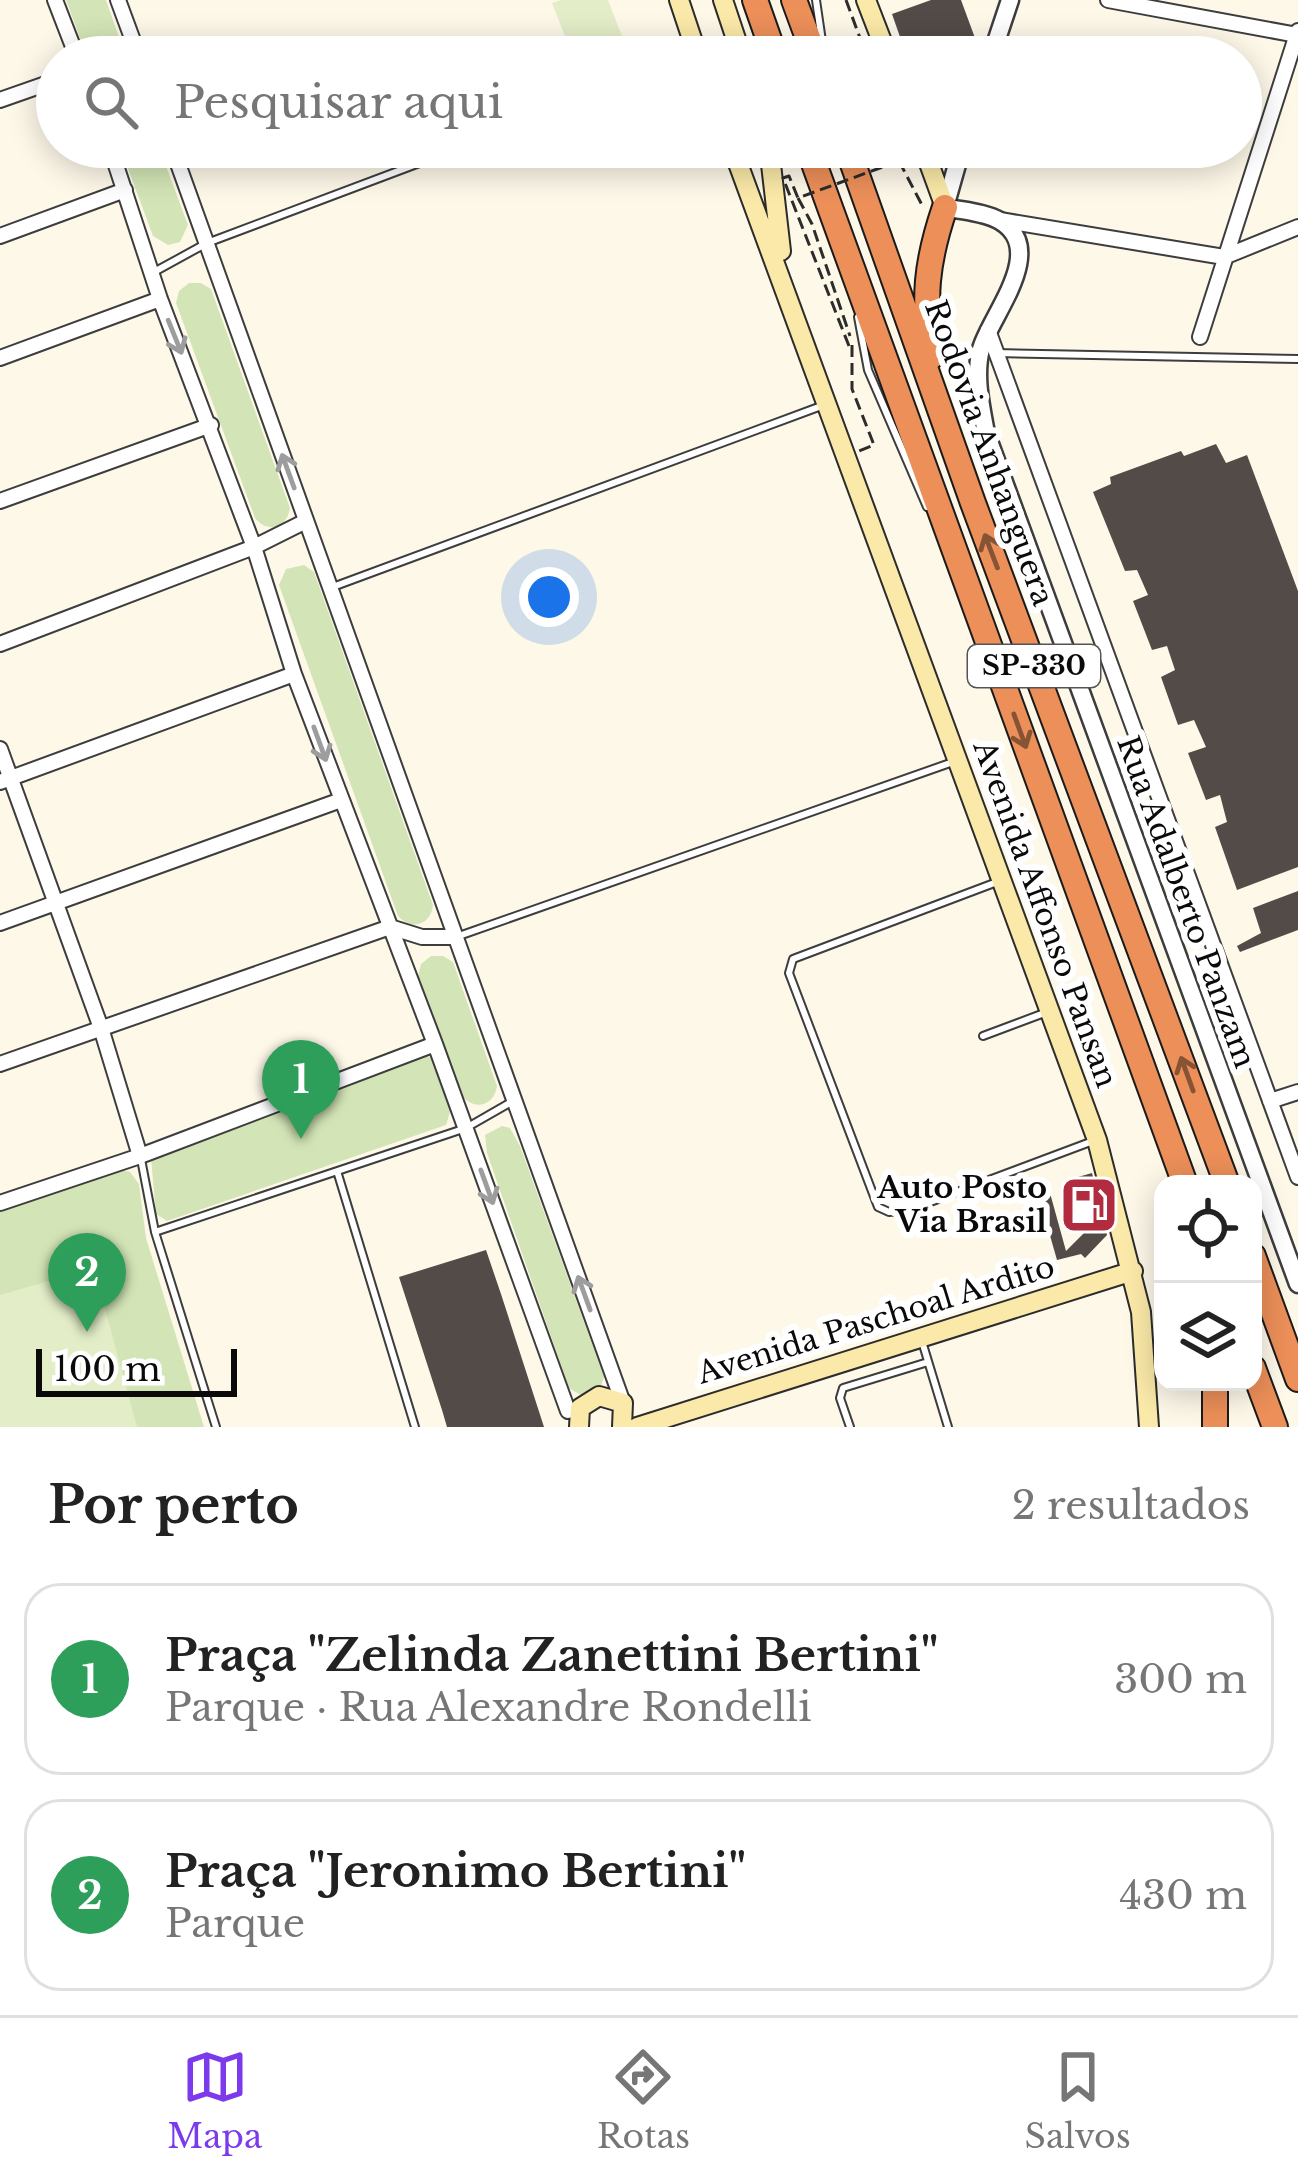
<!DOCTYPE html>
<html lang="pt">
<head>
<meta charset="utf-8">
<style>
	:root { --surface:#fff; --page:#f6f6f6; --text:#222; --muted:#767676; --line:#e0e0e0; --accent:#7c3aed }
	body { margin:0; font-family:"Libre Baskerville",serif; background:var(--page); color:var(--text) }
	.controls { position:absolute; right:36px; bottom:36px; display:grid; overflow:hidden; border-radius:24px; box-shadow:0 6px 30px #0003 }
	.controls button { width:108px; height:108px; display:grid; place-items:center; padding:0; border:0; border-bottom:3px solid var(--line); background:var(--surface); color:var(--text); font:60px sans-serif }
	.scale { position:absolute; left:36px; bottom:30px; width:201px; box-sizing:border-box; padding-left:12px; border:6px solid #0a0a0a; border-top:0; font-size:33px; line-height:42px; white-space:nowrap; color:#0a0a0a; -webkit-text-stroke:9px #fff; paint-order:stroke }
	.you { position:absolute; left:549px; top:597px; width:42px; height:42px; margin:-30px; border:9px solid #fff; border-radius:50%; background:#1a73e8; box-shadow:0 0 0 18px #1a73e833 }
	.badge { display:grid; place-items:center; width:78px; height:78px; border-radius:50%; background:var(--accent); color:#fff; font-size:39px; font-weight:700 }
	.pin { position:absolute; translate:-50% -99px; filter:drop-shadow(0 3px 6px #0008) }
	.pin::after { content:''; position:absolute; top:63px; width:42px; height:36px; background:inherit; clip-path:polygon(0 0,100% 0,50% 100%) }
	.list { margin:0; padding:0; list-style:none }
	h2 { display:flex; justify-content:space-between; align-items:center; height:156px; margin:0; padding:0 48px; font-size:51px }
	h2 small { font-size:39px; font-weight:400; color:var(--muted) }
	.list li { display:grid; grid-template-columns:78px 1fr auto; gap:36px; align-items:center; box-sizing:border-box; height:192px; margin:0 24px 24px; padding:0 24px; border:3px solid var(--line); border-radius:36px }
	.list b { display:block; font-size:45px; white-space:nowrap }
	.list p { margin:0; font-size:39px; white-space:nowrap; color:var(--muted) }
	.list em { font-size:39px; font-style:normal; color:var(--muted) }
	.icon { flex:none; width:66px; height:66px; fill:none; stroke:currentColor; stroke-width:2; stroke-linecap:round; stroke-linejoin:round }
	.map { position:relative; flex:none; width:1298px; height:1427px; overflow:hidden }
	.search { position:absolute; background:var(--surface); box-shadow:0 6px 30px #0003; left:36px; right:36px; top:36px; height:132px; display:flex; align-items:center; gap:30px; box-sizing:border-box; padding:0 42px; border-radius:66px; color:var(--muted); font-size:45px }
	.sheet { height:588px; background:var(--surface) }
	nav { display:flex; justify-content:space-around; align-items:center; box-sizing:border-box; height:168px; border-top:3px solid var(--line); background:var(--surface); font-size:33px; color:var(--muted) }
	nav a { display:grid; justify-items:center; gap:6px }
	nav .on { color:var(--accent) }
	.map>svg:first-child { display:block }
</style>
</head>
<body>
<div class="map">
<svg width="1298" height="1427" viewBox="0 0 1298 1427">
	<rect width="100%" height="100%" fill="#fef8e9"/>
	<path fill="#d3e5b6" d="M66 0H106L126 57H87Z
		M120 147H159L188 225 180 242 168 245 153 236Z
		M189 283H201L211 289 290 508C287 528 268 534 255 518L176 303 179 291Z
		M304 565 314 572 433 905C431 925 412 931 398 916L279 585 286 569Z
		M431 956H443L453 962 497 1086C494 1106 475 1111 462 1096L418 976 421 964Z
		M425 1055 434 1059 451 1109 446 1125 167 1221 156 1214 151 1158Z
		M502 1126 510 1128 520 1146 604 1377 600 1389 584 1397 569 1388 487 1153 485 1135Z
		M121 1170 130 1172 139 1184 146 1238 204 1427H0V1210Z"/>
	<path fill="#e3edc7" d="M561 0H608L630 57H573L552 3Z
		M94 1268 137 1427H0V1295Z"/>
	<path fill="#524b48" d="M931 0H961L975 38 925 57H907L892 14Z
		M1216 444 1226 463 1247 455 1298 591V867L1237 890 1215 827 1227 822 1220 795 1206 800 1188 753 1206 747 1194 720 1178 725 1161 677 1175 670 1167 646 1152 650 1133 601 1148 595 1137 570 1125 571 1093 492 1111 484 1110 477 1181 451 1184 456Z
		M1298 891V930L1240 952 1237 946 1261 933 1253 908Z
		M1092 1173 1107 1235 1085 1258 1081 1254 1057 1260 1039 1197 1050 1193 1066 1251 1085 1232 1071 1179Z
		M486 1250 501 1294 544 1427H447L442 1410 399 1277Z"/>
	<g fill="none" stroke-linecap="round" stroke-linejoin="round">
		<defs>
			<path id="service" d="M816 0 823 48
				M154 272 207 243 462 147
				M858 317 868 370 927 507
				M996 353 1298 359
				M330 588 824 405
				M997 882 793 959 789 973 878 1207 889 1212 909 1210 1093 1141
				M456 937 953 762
				M983 1036 1047 1012
				M141 1159 155 1232 216 1427
				M337 1171 415 1427
				M155 1232 466 1128 513 1101
				M921 1338 948 1427
				M850 1427 840 1398 843 1388 928 1362"/>
			<path id="minor" d="M55 0 77 57
				M118 0 139 57
				M1108 0 1297 35
				M0 100 57 80
				M110 147 160 299 254 547 294 674 435 1044 568 1411
				M172 147 623 1403
				M1000 220 1224 257 1298 227
				M0 236 125 190
				M988 330 1298 1177
				M1200 337 1298 31
				M0 358 160 299
				M0 501 211 425
				M0 644 254 547 306 521
				M0 749 101 1028 140 1156
				M0 782 294 674
				M0 923 341 800
				M0 1064 390 927 422 937H455
				M1270 1101 1298 1092
				M0 1203 140 1156 435 1044"/>
			<path id="tertiary" d="M991 57 1010 0
				M962 147 945 207C961 211 985 212 1000 221 1049 250 990 316 981 349 974 376 981 406 986 433L1298 1284"/>
			<path id="secondary" d="M679 0 698 57
				M723 0 742 57
				M866 0 888 57
				M732 147 1097 1140 1141 1312 1149 1427
				M769 147 781 251
				M923 147 945 207
				M579 1427 580 1408 599 1396 623 1403 622 1427
				M637 1427 1133 1271"/>
			<path id="motorway" d="M755 0 775 57
				M794 0 815 57
				M808 147 1185 1184
				M847 147 973 503 1227 1184
				M932 356C923 298 926 263 945 207
				M1253 1256 1298 1379
				M1253 1368 1275 1427
				M1215 1382V1427"/>
		</defs>
		<use href="#service" stroke="#3d3d3d" stroke-width="10"/>
		<use href="#minor" stroke="#3d3d3d" stroke-width="18"/>
		<use href="#tertiary" stroke="#3d3d3d" stroke-width="21"/>
		<use href="#secondary" stroke="#2c2c2c" stroke-width="22"/>
		<use href="#motorway" stroke="#1b1b1b" stroke-width="28"/>
		<path stroke="#2c2c2c" stroke-width="3" stroke-dasharray="12 6" stroke-linecap="butt" d="M846 0 867 57
			M899 161 923 207
			M798 198 812 224 850 336
			M852 345V389L874 445 859 451"/>
		<use href="#service" stroke="#fff" stroke-width="6"/>
		<use href="#minor" stroke="#fff" stroke-width="14"/>
		<use href="#tertiary" stroke="#fff" stroke-width="16"/>
		<use href="#secondary" stroke="#fae9a8" stroke-width="18"/>
		<use href="#motorway" stroke="#ec8f59" stroke-width="24"/>
		<path stroke="#2c2c2c" stroke-width="3" stroke-dasharray="12 6" stroke-linecap="butt" d="M849 346 783 178 789 176 798 198 899 161 895 147"/>
	</g>
	<defs><path id="oneway-shaft" d="M-6 0H5M1.5-3L5.5 0L1.5 3" fill="none" stroke-width="1.6" stroke-linecap="round" stroke-linejoin="round" transform="scale(3)"/></defs>
	<g stroke="#9d9d9d">
		<use href="#oneway-shaft" transform="translate(175 337) rotate(68)"/>
		<use href="#oneway-shaft" transform="translate(288 471) rotate(-110)"/>
		<use href="#oneway-shaft" transform="translate(320 744) rotate(70)"/>
		<use href="#oneway-shaft" transform="translate(487 1187) rotate(70)"/>
		<use href="#oneway-shaft" transform="translate(584 1293) rotate(-110)"/>
	</g>
	<g stroke="#865335">
		<use href="#oneway-shaft" transform="translate(991 551) rotate(-111)"/>
		<use href="#oneway-shaft" transform="translate(1020 731) rotate(70)"/>
		<use href="#oneway-shaft" transform="translate(1187 1074) rotate(-110)"/>
	</g>
	<defs>
		<symbol id="fuel-square" viewBox="-11 -11 22 22"><rect x="-9" y="-9" width="18" height="18" rx="4" fill="#b12c3e" stroke="#fff"/><path d="M-5.5-6h7V0h2V4h1.3V-2.5L3-4.5l.8-.8L6-3V5H2.5V1h-1V6h-7ZM-4.2-4.7v3.2H.2V-4.7Z" fill="#fff"/></symbol>
	</defs>
	<g fill-rule="evenodd">
		<use href="#fuel-square" x="1056" y="1172" width="66" height="66"/>
	</g>
	<g text-anchor="middle" stroke-width="12" stroke-linejoin="round" paint-order="stroke">
		<rect fill="#fff" stroke="#545454" stroke-width="3" x="968" y="645" width="132" height="42" rx="9"/>
		<g font-size="27" font-weight="bold" fill="#0a0a0a">
			<text x="1034" y="675">SP-330</text>
		</g>
		<g font-size="30" fill="#0a0a0a" stroke="#fff">
			<text transform="translate(989 453) rotate(70)" y="10">Rodovia Anhanguera</text>
			<text transform="translate(1186 902) rotate(70)" y="10">Rua Adalberto Panzam</text>
			<text transform="translate(1045 914) rotate(70)" y="10">Avenida Affonso Pansan</text>
			<text transform="translate(876 1320) rotate(-17)" y="10">Avenida Paschoal Ardito</text>
		</g>
		<g font-size="30" font-weight="bold" fill="#0a0a0a" stroke="#fff" text-anchor="end">
			<text x="1047" y="1198">Auto Posto<tspan x="1047" dy="34">Via Brasil</tspan></text>
		</g>
	</g>
</svg>
<div class="controls">
<button><svg class="icon" aria-label="locate" viewBox="0 0 24 24"><circle cx="12" cy="12" r="6"/><path d="M12 2v4M12 18v4M2 12h4M18 12h4"/></svg></button>
<button><svg class="icon" aria-label="layers" viewBox="0 0 24 24"><path d="M12 4l9 5-9 5-9-5zM3 14l9 5 9-5"/></svg></button>
</div>
<div class="scale">100 m</div>
<div class="you"></div>
<div class="pin badge" style="left:301px;top:1139px;background:#2e9e5b">1</div>
<div class="pin badge" style="left:87px;top:1332px;background:#2e9e5b">2</div>
<div class="search"><svg class="icon" aria-label="search" viewBox="0 0 24 24"><circle cx="10" cy="10" r="6"/><path d="M15 15l6 6"/></svg>Pesquisar aqui</div>
</div>
<section class="sheet">
<h2>Por perto<small>2 resultados</small></h2>
<ul class="list">
<li><span class="badge" style="background:#2e9e5b">1</span><div><b>Praça &quot;Zelinda Zanettini Bertini&quot;</b><p>Parque · Rua Alexandre Rondelli</p></div><em>300 m</em></li>
<li><span class="badge" style="background:#2e9e5b">2</span><div><b>Praça &quot;Jeronimo Bertini&quot;</b><p>Parque</p></div><em>430 m</em></li>
</ul>
</section>
<nav>
<a class="on"><svg class="icon" aria-label="map" viewBox="0 0 24 24"><path d="M3 6l6-2 6 2 6-2v14l-6 2-6-2-6 2zM9 4v14M15 6v14"/></svg>Mapa</a>
<a><svg class="icon" aria-label="directions" viewBox="0 0 24 24"><path d="M12 3l9 9-9 9-9-9zM9 14v-3h6M13 9l2 2-2 2"/></svg>Rotas</a>
<a><svg class="icon" aria-label="saved" viewBox="0 0 24 24"><path d="M7 4h10v16l-5-4-5 4z"/></svg>Salvos</a>
</nav>
</body>
</html>
